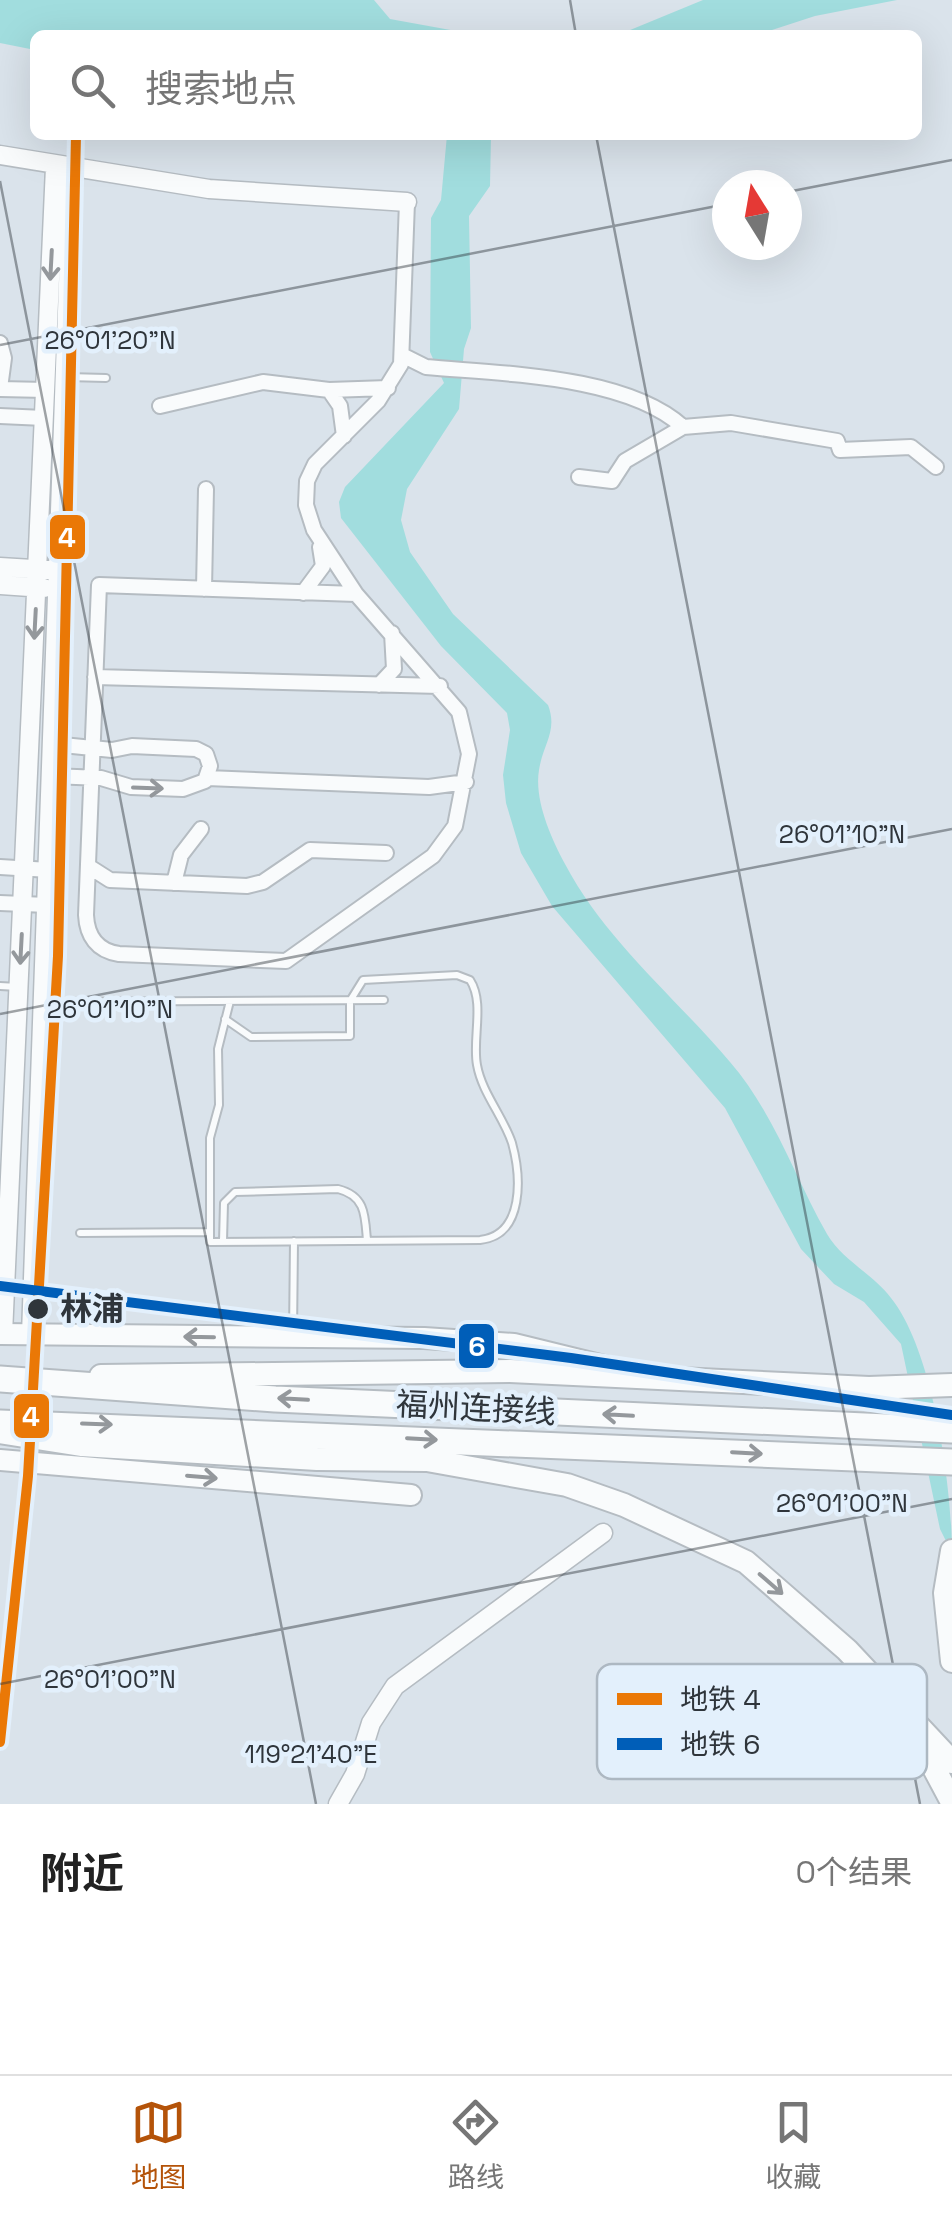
<!DOCTYPE html>
<html lang="zh">
<head>
<meta charset="utf-8">
<style>
	:root { --surface:#fff; --page:#f2f2f2; --text:#222; --muted:#767676; --line:#e0e0e0; --accent:#b45309 }
	body { margin:0; font-family:"Space Grotesk","Noto Sans SC",sans-serif; background:var(--page); color:var(--text) }
	.compass { position:absolute; left:712px; top:170px; width:90px; height:90px; border-radius:50%; background:var(--surface); box-shadow:0 10px 40px #0002; rotate:349deg }
	.list { margin:0; padding:0; list-style:none }
	h2 { display:flex; justify-content:space-between; align-items:center; height:130px; margin:0; padding:0 40px; font-size:42px }
	h2 small { font-size:32px; font-weight:400; color:var(--muted) }
	.icon { flex:none; width:55px; height:55px; fill:none; stroke:currentColor; stroke-width:2; stroke-linecap:round; stroke-linejoin:round }
	.map { position:relative; flex:none; width:952px; height:1804px; overflow:hidden }
	.search { position:absolute; background:var(--surface); box-shadow:0 10px 40px #0002; left:30px; right:30px; top:30px; height:110px; display:flex; align-items:center; gap:25px; box-sizing:border-box; padding:0 35px; border-radius:15px; color:var(--muted); font-size:38px }
	.sheet { height:270px; background:var(--surface) }
	nav { display:flex; justify-content:space-around; align-items:center; box-sizing:border-box; height:140px; border-top:2px solid var(--line); background:var(--surface); font-size:28px; color:var(--muted) }
	nav a { display:grid; justify-items:center; gap:5px }
	nav .on { color:var(--accent) }
	.map>svg:first-child { display:block }
</style>
</head>
<body>
<div class="map">
<svg width="952" height="1804" viewBox="0 0 952 1804">
	<rect width="100%" height="100%" fill="#dae3eb"/>
	<path fill="#a1ddde" d="M0 0H374L390 19 478 35H35V50L0 43Z
		M703 0H897L815 16 757 35H618Z
		M447 135H491L490 186 469 216 471 328 464 349 459 409 407 489 401 520 410 552 453 614 548 705C558 731 543 744 539 770 534 800 551 838 565 864 605 940 675 997 730 1062 774 1113 794 1176 827 1234 842 1260 873 1274 891 1298 933 1350 952 1486 952 1553L940 1529 901 1344 864 1302 834 1284 801 1249 725 1108 552 906 521 853 506 803 503 775 510 730 507 713 441 646 341 518 339 502 345 487 444 383 430 352 431 218 441 200Z"/>
	<g fill="none" stroke-linecap="round" stroke-linejoin="round">
		<defs>
			<path id="service" d="M67 377 106 378
				M0 986 18 987
				M45 1002 384 1000
				M225 1019 251 1037 350 1036V1001L363 980 457 975 470 980C485 1003 472 1039 477 1065 482 1093 503 1116 512 1143 521 1176 525 1235 480 1240L210 1242V1138L219 1105 218 1049 230 1001
				M80 1233 210 1232
				M223 1241 224 1203 235 1192 338 1189C366 1196 365 1216 367 1241
				M293 1335 294 1241"/>
			<path id="minor" d="M0 343 4 358 0 388
				M404 356 426 367C501 374 626 375 683 427L731 423 837 441 840 450 911 447 936 467
				M0 389 46 390
				M329 390 340 406 344 436
				M160 406 263 382 329 390 388 388
				M0 416 44 418
				M579 477 612 481 625 461 683 427
				M204 589 206 489
				M303 593 323 566 320 547
				M356 594 99 585 86 915C87 936 97 951 119 954L286 961 433 856 455 826 469 754 459 712 356 594 314 530 306 505 307 481 315 464 378 401 401 364 407 202
				M95 677 440 686
				M379 685 394 669 392 633
				M52 776 101 778 131 787 183 789 205 781 210 766 206 754 196 749 132 746 112 750 53 744
				M207 778 429 787 466 782
				M88 866 110 880 247 886 263 882 310 850 386 853
				M0 867 49 870
				M174 883 181 855 201 829
				M0 903 47 905"/>
			<path id="tertiary" d="M0 155 209 189 407 202
				M0 567 49 570
				M0 585 44 588
				M3 1334 55 167
				M31 1335 72 170
				M338 1804 355 1774 371 1723 395 1686 603 1533"/>
			<path id="secondary" d="M0 1334 424 1338 514 1344 616 1369
				M0 1460 411 1495"/>
			<path id="trunk" d="M101 1376 510 1371 869 1388 952 1385
				M0 1432 81 1445 317 1459 427 1460 567 1485 624 1505 746 1562 847 1650 952 1762
				M952 1551 945 1593 952 1661
				M920 1742 952 1802"/>
			<path id="motorway" d="M0 1379 275 1399 952 1430
				M0 1423 952 1462"/>
		</defs>
		<use href="#service" stroke="#b5bcc2" stroke-width="10"/>
		<use href="#minor" stroke="#b5bcc2" stroke-width="18"/>
		<use href="#tertiary" stroke="#b5bcc2" stroke-width="21"/>
		<use href="#secondary" stroke="#b5bcc2" stroke-width="24"/>
		<use href="#trunk" stroke="#b5bcc2" stroke-width="26"/>
		<use href="#motorway" stroke="#b5bcc2" stroke-width="29"/>
		<use href="#service" stroke="#f9fbfc" stroke-width="6"/>
		<use href="#minor" stroke="#f9fbfc" stroke-width="14"/>
		<use href="#tertiary" stroke="#f9fbfc" stroke-width="18"/>
		<use href="#secondary" stroke="#f9fbfc" stroke-width="20"/>
		<use href="#trunk" stroke="#f9fbfc" stroke-width="22"/>
		<use href="#motorway" stroke="#f9fbfc" stroke-width="25"/>
		<defs>
			<path id="metro-1" d="M0 1742 28 1476 58 956 76 135"/>
			<path id="metro-2" d="M0 1286 571 1358 952 1415"/>
		</defs>
		<use href="#metro-1" stroke="#e3f0fc" stroke-width="18"/>
		<use href="#metro-2" stroke="#e3f0fc" stroke-width="18"/>
		<use href="#metro-1" stroke="#ea7806" stroke-width="10"/>
		<use href="#metro-2" stroke="#005eb8" stroke-width="10"/>
	</g>
	<defs><path id="oneway-shaft" d="M-6 0H5M1.5-3L5.5 0L1.5 3" fill="none" stroke-width="1.6" stroke-linecap="round" stroke-linejoin="round" transform="scale(2.5)"/></defs>
	<g stroke="#94989c">
		<use href="#oneway-shaft" transform="translate(51 265) rotate(93)"/>
		<use href="#oneway-shaft" transform="translate(35 624) rotate(93)"/>
		<use href="#oneway-shaft" transform="translate(148 788) rotate(2)"/>
		<use href="#oneway-shaft" transform="translate(21 949) rotate(93)"/>
		<use href="#oneway-shaft" transform="translate(199 1337) rotate(-179)"/>
		<use href="#oneway-shaft" transform="translate(293 1399) rotate(-177)"/>
		<use href="#oneway-shaft" transform="translate(618 1415) rotate(-177)"/>
		<use href="#oneway-shaft" transform="translate(97 1424) rotate(2)"/>
		<use href="#oneway-shaft" transform="translate(422 1439) rotate(3)"/>
		<use href="#oneway-shaft" transform="translate(747 1453) rotate(3)"/>
		<use href="#oneway-shaft" transform="translate(202 1477) rotate(5)"/>
		<use href="#oneway-shaft" transform="translate(771 1584) rotate(41)"/>
	</g>
	<path fill="none" stroke="#2f353b" stroke-width="2.5" stroke-opacity="0.45" d="M570 0 576 35M596 135 920 1804M0 181 316 1804M787 192 952 160M0 345 727 204M0 1014 952 829M0 1684 952 1499"/>
	<circle fill="#2f353b" stroke="#e3f0fc" stroke-width="4" cx="38" cy="1309" r="12"/>
	<g text-anchor="middle" stroke-width="9" stroke-linejoin="round" paint-order="stroke">
		<g font-size="32" font-weight="bold" fill="#2f353b" stroke="#e3f0fc" text-anchor="start">
			<text x="60" y="1320">林浦</text>
		</g>
		<g font-size="32" fill="#2f353b" stroke="#e3f0fc">
			<text transform="translate(476 1408) rotate(3)" y="11">福州连接线</text>
		</g>
	</g>
	<rect x="597" y="1664" width="330" height="115" rx="15" fill="#e3f0fc" stroke="#adb8c2" stroke-width="2.5"/>
	<rect x="617" y="1693" width="45" height="12" fill="#ea7806"/>
	<rect x="617" y="1738" width="45" height="12" fill="#005eb8"/>
	<g font-size="28" fill="#2f353b">
		<text x="680" y="1709">地铁 4</text>
		<text x="680" y="1754">地铁 6</text>
	</g>
	<g font-size="25" text-anchor="middle" fill="#2f353b" stroke="#e3f0fc" stroke-width="9" stroke-linejoin="round" paint-order="stroke">
		<text x="110" y="349">26°01'20"N</text>
		<text x="842" y="843">26°01'10"N</text>
		<text x="110" y="1018">26°01'10"N</text>
		<text x="842" y="1512">26°01'00"N</text>
		<text x="110" y="1688">26°01'00"N</text>
		<text x="311" y="1763">119°21'40"E</text>
	</g>
	<g stroke="#e3f0fc" stroke-width="4">
		<rect x="48" y="513" width="39" height="48" rx="10" fill="#ea7806"/>
		<rect x="457" y="1322" width="39" height="48" rx="10" fill="#005eb8"/>
		<rect x="12" y="1392" width="39" height="48" rx="10" fill="#ea7806"/>
	</g>
	<g font-size="28" text-anchor="middle" font-weight="bold" fill="#fff">
		<text x="67" y="547">4</text>
		<text x="477" y="1356">6</text>
		<text x="31" y="1426">4</text>
	</g>
</svg>
<svg class="compass" viewBox="-18 -18 36 36"><path d="M0-13l5 13h-10z" fill="#e53935"/><path d="M0 13l5-13h-10z" fill="#767676"/></svg>
<div class="search"><svg class="icon" aria-label="search" viewBox="0 0 24 24"><circle cx="10" cy="10" r="6"/><path d="M15 15l6 6"/></svg>搜索地点</div>
</div>
<section class="sheet">
<h2>附近<small>0个结果</small></h2>
<ul class="list">
</ul>
</section>
<nav>
<a class="on"><svg class="icon" aria-label="map" viewBox="0 0 24 24"><path d="M3 6l6-2 6 2 6-2v14l-6 2-6-2-6 2zM9 4v14M15 6v14"/></svg>地图</a>
<a><svg class="icon" aria-label="directions" viewBox="0 0 24 24"><path d="M12 3l9 9-9 9-9-9zM9 14v-3h6M13 9l2 2-2 2"/></svg>路线</a>
<a><svg class="icon" aria-label="saved" viewBox="0 0 24 24"><path d="M7 4h10v16l-5-4-5 4z"/></svg>收藏</a>
</nav>
</body>
</html>
